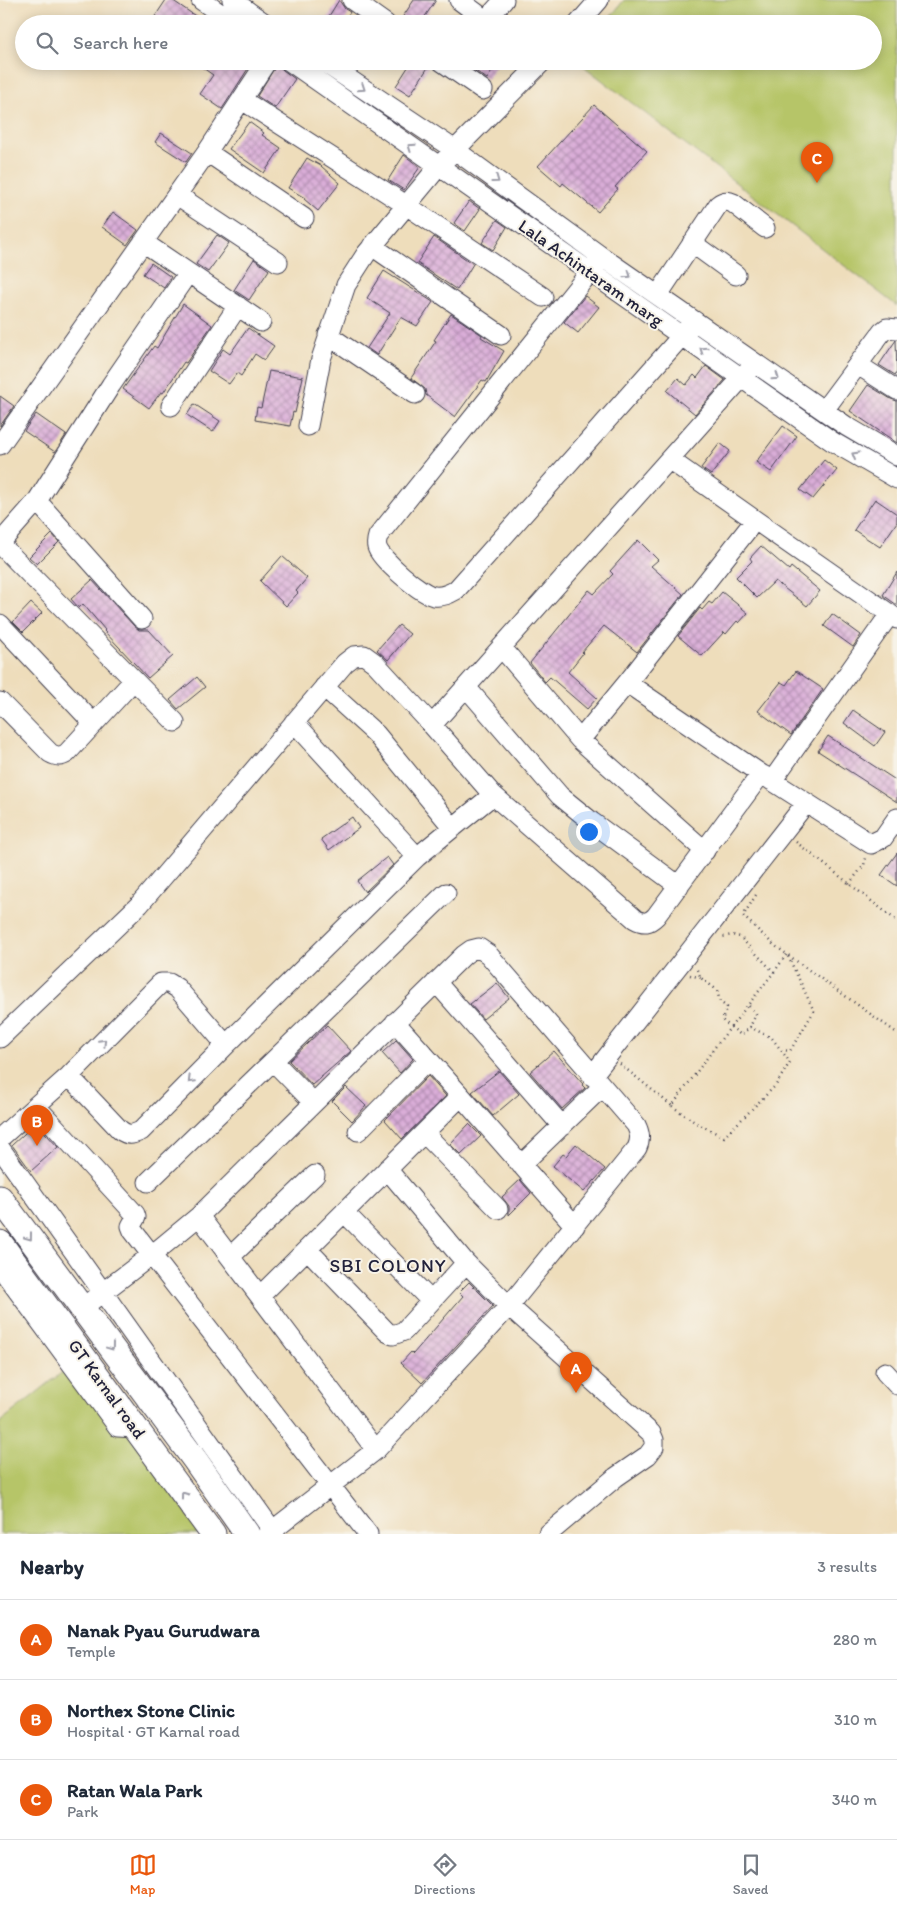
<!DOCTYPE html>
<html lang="en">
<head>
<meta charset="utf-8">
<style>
	:root { --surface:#fff; --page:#f6f6f7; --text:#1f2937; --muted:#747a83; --line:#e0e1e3; --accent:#ea580c }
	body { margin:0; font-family:Itim,sans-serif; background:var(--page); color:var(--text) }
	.you { position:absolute; left:588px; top:831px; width:18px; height:18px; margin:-12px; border:4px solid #fff; border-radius:50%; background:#1a73e8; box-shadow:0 0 0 8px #1a73e833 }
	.badge { display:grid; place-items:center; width:32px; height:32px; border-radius:50%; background:var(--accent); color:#fff; font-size:16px; font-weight:700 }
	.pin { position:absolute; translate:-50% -41px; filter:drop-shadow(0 1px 2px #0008) }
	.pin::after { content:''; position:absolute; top:26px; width:18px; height:15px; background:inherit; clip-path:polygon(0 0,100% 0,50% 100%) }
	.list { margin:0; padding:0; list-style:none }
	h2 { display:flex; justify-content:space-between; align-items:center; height:65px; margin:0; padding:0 20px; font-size:21px }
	h2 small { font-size:16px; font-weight:400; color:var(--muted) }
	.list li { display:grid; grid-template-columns:32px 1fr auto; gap:15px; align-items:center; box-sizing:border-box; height:80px; padding:0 20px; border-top:1px solid var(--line) }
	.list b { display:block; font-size:19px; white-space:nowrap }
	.list p { margin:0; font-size:16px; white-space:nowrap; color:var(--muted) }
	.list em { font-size:16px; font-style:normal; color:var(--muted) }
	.icon { flex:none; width:28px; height:28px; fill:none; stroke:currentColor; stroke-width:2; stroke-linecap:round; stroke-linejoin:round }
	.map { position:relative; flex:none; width:897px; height:1534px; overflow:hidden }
	.search { position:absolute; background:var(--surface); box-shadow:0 2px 12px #0003; left:15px; right:15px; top:15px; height:55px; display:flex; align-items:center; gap:12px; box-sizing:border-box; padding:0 18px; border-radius:28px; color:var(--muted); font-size:19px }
	.sheet { height:305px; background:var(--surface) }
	nav { display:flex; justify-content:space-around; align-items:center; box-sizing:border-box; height:70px; border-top:1px solid var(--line); background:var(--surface); font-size:14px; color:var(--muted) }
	nav a { display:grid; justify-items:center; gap:2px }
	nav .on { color:var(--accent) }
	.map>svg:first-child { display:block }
</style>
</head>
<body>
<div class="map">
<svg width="897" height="1534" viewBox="0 0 897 1534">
	<defs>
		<pattern id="building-cross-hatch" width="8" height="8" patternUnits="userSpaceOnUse" patternTransform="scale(1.25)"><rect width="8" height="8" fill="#daadd8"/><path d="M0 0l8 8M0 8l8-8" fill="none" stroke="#b08cb0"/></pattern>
	</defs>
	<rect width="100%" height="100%" fill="#f7f3e8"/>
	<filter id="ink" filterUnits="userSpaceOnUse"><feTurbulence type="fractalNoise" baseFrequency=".02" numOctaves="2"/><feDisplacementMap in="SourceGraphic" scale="10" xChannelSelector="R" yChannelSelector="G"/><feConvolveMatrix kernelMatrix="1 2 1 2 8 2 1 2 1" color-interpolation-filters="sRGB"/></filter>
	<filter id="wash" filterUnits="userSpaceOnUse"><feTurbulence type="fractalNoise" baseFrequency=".0096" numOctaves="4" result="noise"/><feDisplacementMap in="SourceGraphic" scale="20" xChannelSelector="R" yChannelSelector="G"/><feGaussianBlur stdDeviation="1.12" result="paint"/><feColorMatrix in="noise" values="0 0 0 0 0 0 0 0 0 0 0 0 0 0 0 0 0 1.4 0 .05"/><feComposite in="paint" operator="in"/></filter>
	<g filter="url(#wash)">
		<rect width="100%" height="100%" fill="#edb"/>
		<path fill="#b6c568" stroke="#6c7452" d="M624 0H897V306L577 61H873V24H605Z
			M80 1358 201 1534H0V1422Z"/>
		<g id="blocks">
			<path fill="url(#building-cross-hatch)" d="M166 0H172L207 24H150Z
				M339 0 345 9 350 12 343 24H324Z
				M414 0H436L420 24H398Z
				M193 61H253L222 109 200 94 213 75Z
				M412 61H422L429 66 410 95 396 86Z
				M473 61H499L487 79 470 67Z
				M277 64 283 70 295 79 275 108 257 96Z
				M594 105 647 151 615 187 618 189 598 212 563 183 561 186 538 166Z
				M249 122 264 133 262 135 281 148 264 173 229 149Z
				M161 133 192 153 186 162 155 142Z
				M404 155 420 167 404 190 388 180Z
				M307 158 321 166 340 183 318 211 304 199 305 198 288 188Z
				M469 201 480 209 465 231 454 223Z
				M113 212 138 230 127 245 102 227Z
				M497 220 507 227 493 250 482 243Z
				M217 235 229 243 208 272 196 264Z
				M434 237 473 264 457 290 417 263Z
				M254 259 269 270 249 300 234 290Z
				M151 263 171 277 164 288 143 274Z
				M384 271 433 302 417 326 401 317 377 355 367 348 390 313 367 298Z
				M585 296 599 307 578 333 564 322Z
				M183 304 212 325 186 363 184 362 163 393 161 392 149 408 123 389 154 346 157 348Z
				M451 314 482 335 481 337 504 351 486 382 482 380 455 417 426 395 425 389 411 378 436 341 434 340Z
				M248 328 274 346 264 360 255 354 241 376 237 373 229 384 209 371 223 349 230 354Z
				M896 340 897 372 895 375 879 365Z
				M706 366 725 380 695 414 667 391 678 378 686 385 694 375 697 378Z
				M269 371 303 377 295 413 293 412 290 426 255 420 257 407 261 408Z
				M868 385 891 399 897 401V443L850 411Z
				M0 396 14 406 0 426Z
				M194 404 220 421 213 432 187 415Z
				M36 414 66 435 55 452 24 431Z
				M783 426 797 436 771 472 756 462Z
				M720 443 730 451 711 475 701 468Z
				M824 460 837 470 813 499 800 490Z
				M875 499 897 514V522L880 547 854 530Z
				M52 534 59 542 37 564 29 557Z
				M638 540 658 560 651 566 683 594 637 652 604 626 582 652 583 653 568 672 597 698 587 709 550 677 545 682 530 663 589 590 594 594 613 574 610 571Z
				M761 546 789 570 791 567 820 591 807 606 775 581 757 598 736 577 752 561 750 558Z
				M282 556 307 578 296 591 298 593 286 606 260 581Z
				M897 572V605L883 595Z
				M92 580 134 626 139 630H149L173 656 148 678 104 631 105 630 83 604 79 608 71 599Z
				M722 592 748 613 739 623 737 621 726 634 724 632 702 656 678 636 700 608 702 610 709 602 712 604Z
				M31 603 42 613 23 632 13 622Z
				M832 614 861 635 853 647 824 626Z
				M399 625 410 634 388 660 377 650Z
				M796 671 823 689 791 735 758 711 781 682 786 685Z
				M197 677 205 687 178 709 170 700Z
				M853 710 885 732 875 746 844 723Z
				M828 736 897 781V802L818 751Z
				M352 817 359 828 329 850 321 839Z
				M897 853V886L881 875Z
				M387 857 393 865 365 892 357 881Z
				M497 983 509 998 483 1019 470 1004Z
				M327 1025 351 1051 312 1085 289 1061Z
				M396 1040 413 1059 400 1073 382 1053Z
				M554 1051 583 1084 582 1085 585 1088 562 1109 530 1072Z
				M499 1071 519 1094 493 1116 472 1092Z
				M428 1076 446 1096 402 1139 385 1120Z
				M346 1087 366 1106 352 1121 332 1101Z
				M36 1123 58 1147 31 1171 12 1145Z
				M469 1124 481 1136 461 1155 450 1144Z
				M576 1144 605 1169 584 1192 553 1166 563 1154 566 1156Z
				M520 1180 531 1193 509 1215V1206L502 1197Z
				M469 1282 493 1306 422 1383 401 1363 411 1352 413 1354 463 1296 459 1292Z"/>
		</g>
	</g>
	<g filter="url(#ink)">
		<use href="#blocks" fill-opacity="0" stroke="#413e4e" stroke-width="1"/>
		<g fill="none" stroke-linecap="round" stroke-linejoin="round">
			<defs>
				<path id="minor" d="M201 0 235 24
					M232 0 266 24
					M352 0 386 24
					M459 0 491 24
					M486 20 504 0
					M578 24 599 0
					M289 61 833 442 897 479
					M322 61 455 150 602 257 846 426 897 456
					M441 61 483 90
					M242 100 406 205 543 297
					M207 152 304 218
					M177 195 278 262
					M143 242 261 322
					M692 243 736 275
					M372 246 501 335
					M602 257 378 536C377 539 376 543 377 547 380 559 422 595 434 596 443 597 449 594 456 590L695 321
					M658 295 718 205C723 201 727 200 733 203L765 228
					M328 335 415 394
					M858 365 897 390
					M171 406 238 306
					M824 410 882 332 887 328 897 329
					M308 426 321 359 346 285 366 254 439 166 543 61
					M0 445 207 152 267 61
					M37 501 142 619
					M755 520 897 619
					M0 543 37 501 111 385 188 273
					M0 544 175 722
					M0 624 94 724
					M502 648 580 740 705 851
					M324 687 376 734 453 828
					M466 687 560 796 592 822 679 886
					M0 702 50 753C57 757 61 757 67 753L134 680
					M294 722 417 857
					M432 725 493 795
					M580 740 627 683
					M763 775 871 844 883 838 897 818
					M772 781 890 614
					M436 982 562 1126
					M0 1038 139 905 345 663 354 656 364 655 375 663 432 725 755 363
					M69 1076 120 1130C128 1136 132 1135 141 1131L226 1045 417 857 493 795 635 919C644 924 649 923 656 916L761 774 627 683 755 520 670 460
					M592 1076 806 803
					M461 1096 575 1226
					M313 1102 273 1061 446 893
					M36 1106 135 1214 136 1217 131 1226 133 1231 368 1534
					M358 1131 428 1060
					M424 1133 498 1209
					M0 1138 69 1076 161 983H169L177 988 226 1045
					M0 1148 275 1534
					M521 1165 602 1087
					M387 1169 466 1263
					M148 1182 273 1061
					M344 1212 431 1301
					M199 1216 464 955 471 950 479 948 488 954 636 1125C640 1133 641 1139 637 1148L509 1306 376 1450
					M307 1249 387 1332 393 1335 404 1331 466 1263 509 1306 651 1433 654 1440V1447L648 1455 616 1477 548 1534
					M230 1257 315 1175
					M0 1267 118 1427 136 1428
					M260 1296 461 1096 395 1022
					M82 1308 153 1254 199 1216 376 1450 268 1534
					M885 1372 897 1385"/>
				<path id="major" d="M0 1198 195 1460 247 1534
					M0 1243 213 1534"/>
			</defs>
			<use href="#minor" stroke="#413e4e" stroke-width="21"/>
			<use href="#major" stroke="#413e4e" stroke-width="27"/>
			<path stroke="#413e4e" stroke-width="2.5" stroke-dasharray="1 4" stroke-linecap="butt" d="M796 842 897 921
				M849 884 864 865 866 858
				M756 895 743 916 774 945 897 1033
				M774 972 787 954 814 1011 790 1051 782 1050
				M690 975 701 978
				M749 1006 756 1014 750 1027
				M620 1064 672 1106 715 1047 774 972 740 937 732 935 722 937
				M672 1106 696 1123 724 1137 776 1085 790 1062 772 1038 750 1027 741 1035 722 1020 727 1007 720 1002 717 990 701 978 696 968"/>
			<use href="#minor" stroke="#fff" stroke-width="19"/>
			<use href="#major" stroke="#fff" stroke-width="25"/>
		</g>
		<defs><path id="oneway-chevron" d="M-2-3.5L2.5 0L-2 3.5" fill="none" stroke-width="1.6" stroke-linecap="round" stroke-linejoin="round" transform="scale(1.25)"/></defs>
		<g stroke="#9c9ca7">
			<use href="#oneway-chevron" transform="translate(362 88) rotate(34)"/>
			<use href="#oneway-chevron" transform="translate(411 147) rotate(-145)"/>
			<use href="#oneway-chevron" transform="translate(496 180) rotate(36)"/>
			<use href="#oneway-chevron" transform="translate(628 275) rotate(35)"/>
			<use href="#oneway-chevron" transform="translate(703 350) rotate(-145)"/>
			<use href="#oneway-chevron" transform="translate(776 377) rotate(35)"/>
			<use href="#oneway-chevron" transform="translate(855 455) rotate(-150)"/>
			<use href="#oneway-chevron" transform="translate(103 1042) rotate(-46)"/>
			<use href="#oneway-chevron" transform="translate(191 1080) rotate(135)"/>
			<use href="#oneway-chevron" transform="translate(29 1237) rotate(53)"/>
			<use href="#oneway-chevron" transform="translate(111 1347) rotate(53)"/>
			<use href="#oneway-chevron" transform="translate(184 1495) rotate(-126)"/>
		</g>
	</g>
	<g text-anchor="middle" stroke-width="4" stroke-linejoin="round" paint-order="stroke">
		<g font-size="18" fill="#22223b" stroke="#f7f3e8">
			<text transform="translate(591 273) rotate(35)" y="6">Lala Achintaram marg</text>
			<text transform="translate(107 1389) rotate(54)" y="6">GT Karnal road</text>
		</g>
		<g font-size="19" letter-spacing="1" fill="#22223b" stroke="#f7f3e8">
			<text x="388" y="1272">SBI COLONY</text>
		</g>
	</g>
</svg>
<div class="you"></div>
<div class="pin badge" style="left:576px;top:1393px">A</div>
<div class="pin badge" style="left:37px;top:1146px">B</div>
<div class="pin badge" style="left:817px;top:183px">C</div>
<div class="search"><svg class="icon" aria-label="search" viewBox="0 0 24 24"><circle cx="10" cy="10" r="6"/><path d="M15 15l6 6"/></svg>Search here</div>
</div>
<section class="sheet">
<h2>Nearby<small>3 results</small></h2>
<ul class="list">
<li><span class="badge">A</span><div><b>Nanak Pyau Gurudwara</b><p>Temple</p></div><em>280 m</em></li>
<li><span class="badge">B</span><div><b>Northex Stone Clinic</b><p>Hospital · GT Karnal road</p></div><em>310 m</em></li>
<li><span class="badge">C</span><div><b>Ratan Wala Park</b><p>Park</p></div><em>340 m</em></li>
</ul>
</section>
<nav>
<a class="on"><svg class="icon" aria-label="map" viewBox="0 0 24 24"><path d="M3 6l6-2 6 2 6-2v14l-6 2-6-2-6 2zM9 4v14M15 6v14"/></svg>Map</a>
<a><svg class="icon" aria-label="directions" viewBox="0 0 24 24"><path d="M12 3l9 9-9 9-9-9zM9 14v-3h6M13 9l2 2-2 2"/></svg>Directions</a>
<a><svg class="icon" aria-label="saved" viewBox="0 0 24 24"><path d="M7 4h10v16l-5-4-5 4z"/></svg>Saved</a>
</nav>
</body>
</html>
